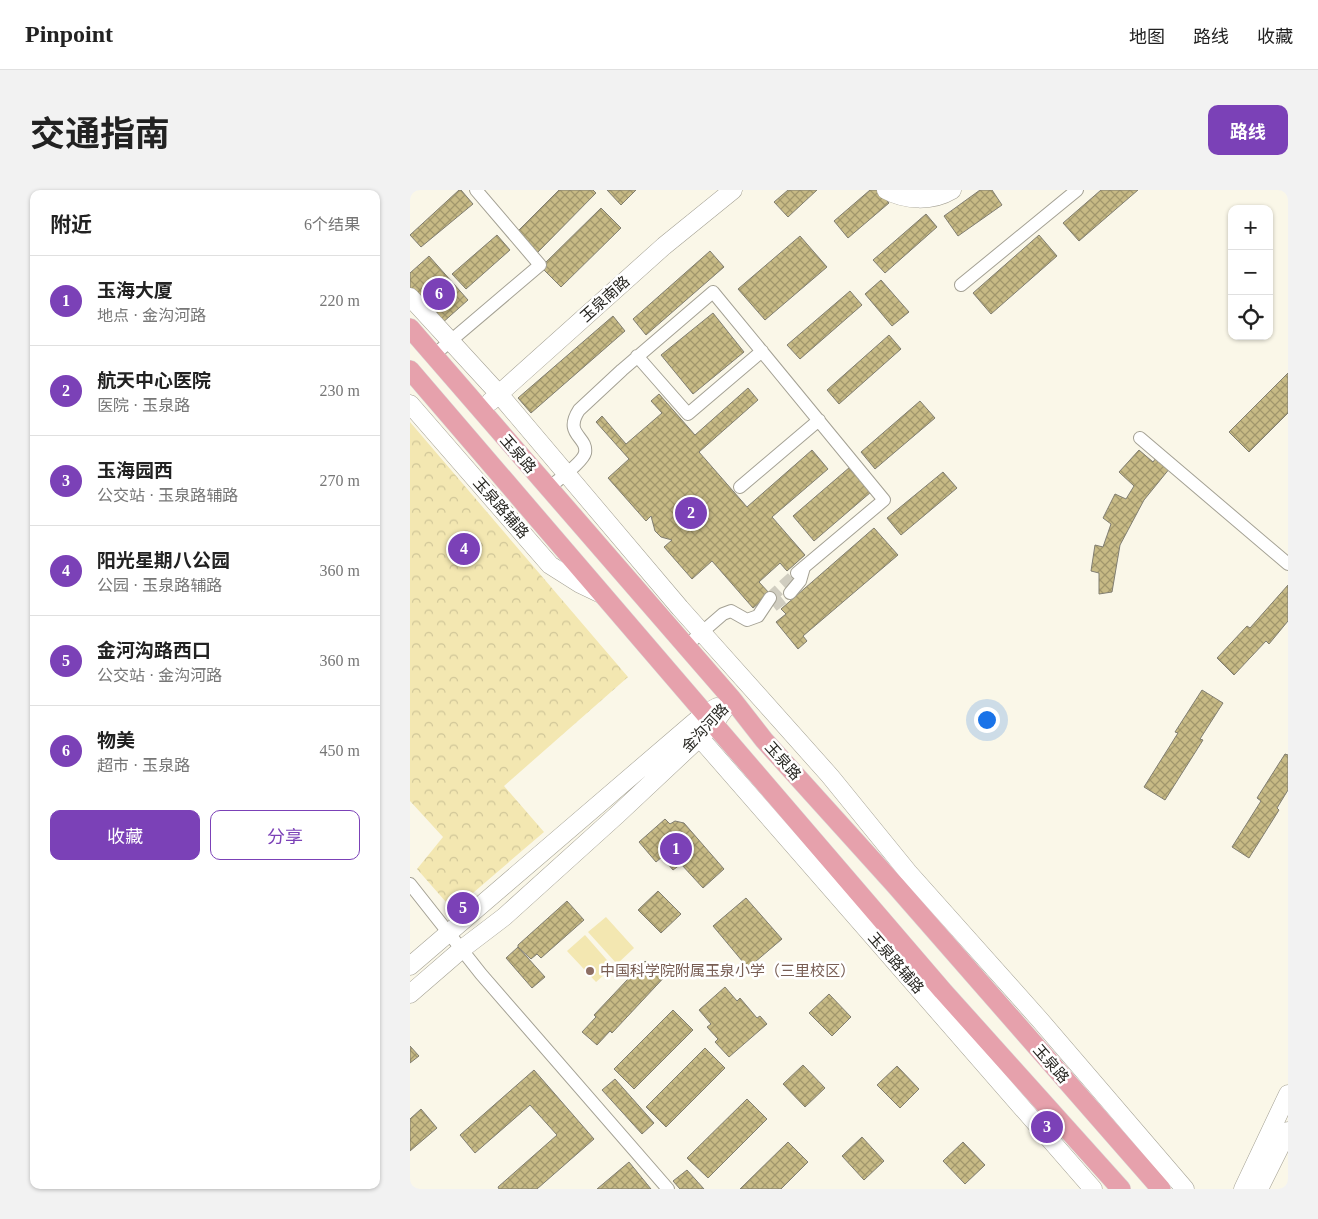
<!DOCTYPE html>
<html lang="zh">
<head>
<meta charset="utf-8">
<style>
	:root { --surface:#fff; --page:#f2f2f2; --text:#222; --muted:#767676; --line:#e0e0e0; --accent:#7b41b7 }
	body { margin:0; font-family:"Times New Roman","Noto Sans SC",serif; background:var(--page); color:var(--text) }
	.controls { position:absolute; right:15px; top:15px; display:grid; overflow:hidden; border-radius:10px; box-shadow:0 1px 4px #0004 }
	.controls button { width:45px; height:45px; display:grid; place-items:center; padding:0; border:0; border-bottom:1px solid var(--line); background:var(--surface); color:var(--text); font:25px sans-serif }
	.you { position:absolute; left:576px; top:529px; width:18px; height:18px; margin:-12px; border:4px solid #fff; border-radius:50%; background:#1a73e8; box-shadow:0 0 0 8px #1a73e833 }
	.badge { display:grid; place-items:center; width:32px; height:32px; border-radius:50%; background:var(--accent); color:#fff; font-size:16px; font-weight:700 }
	.pin { position:absolute; translate:-50% -50%; border:2px solid #fff; box-shadow:0 1px 5px #0006 }
	.list { margin:0; padding:0; list-style:none }
	h2 { display:flex; justify-content:space-between; align-items:center; height:65px; margin:0; padding:0 20px; font-size:21px }
	h2 small { font-size:16px; font-weight:400; color:var(--muted) }
	.list li { display:grid; grid-template-columns:32px 1fr auto; gap:15px; align-items:center; box-sizing:border-box; height:90px; padding:0 20px; border-top:1px solid var(--line) }
	.list b { display:block; font-size:19px; white-space:nowrap }
	.list p { margin:0; font-size:16px; white-space:nowrap; color:var(--muted) }
	.list em { font-size:16px; font-style:normal; color:var(--muted) }
	.actions { display:flex; gap:10px; padding:15px 20px }
	.actions a { flex:1; padding:11px 0; border:1px solid var(--accent); border-radius:10px; text-align:center; font-size:18px; color:var(--accent) }
	.actions .main { background:var(--accent); color:#fff }
	.icon { flex:none; width:28px; height:28px; fill:none; stroke:currentColor; stroke-width:2; stroke-linecap:round; stroke-linejoin:round }
	.map { position:relative; flex:none; width:878px; height:999px; overflow:hidden; border-radius:10px }
	header { display:flex; align-items:center; gap:30px; box-sizing:border-box; height:70px; padding:0 25px; background:var(--surface); border-bottom:1px solid var(--line) }
	header strong { font-size:24px }
	nav { display:flex; gap:28px; margin-inline-start:auto; font-size:18px }
	.intro { display:flex; align-items:center; justify-content:space-between; box-sizing:border-box; height:120px; padding:0 30px }
	h1 { margin:0; font-size:35px }
	.button { padding:12px 22px; border-radius:10px; background:var(--accent); color:#fff; font-size:18px; font-weight:700 }
	main { display:flex; gap:30px; padding:0 30px }
	aside { flex:1; background:var(--surface); border-radius:10px; box-shadow:0 1px 4px #0004 }
	.map>svg:first-child { display:block }
</style>
</head>
<body>
<header>
<strong>Pinpoint</strong>
<nav><a>地图</a><a>路线</a><a>收藏</a></nav>
</header>
<div class="intro"><h1>交通指南</h1><a class="button">路线</a></div>
<main>
<aside>
<h2>附近<small>6个结果</small></h2>
<ul class="list">
<li><span class="badge">1</span><div><b>玉海大厦</b><p>地点 · 金沟河路</p></div><em>220 m</em></li>
<li><span class="badge">2</span><div><b>航天中心医院</b><p>医院 · 玉泉路</p></div><em>230 m</em></li>
<li><span class="badge">3</span><div><b>玉海园西</b><p>公交站 · 玉泉路辅路</p></div><em>270 m</em></li>
<li><span class="badge">4</span><div><b>阳光星期八公园</b><p>公园 · 玉泉路辅路</p></div><em>360 m</em></li>
<li><span class="badge">5</span><div><b>金河沟路西口</b><p>公交站 · 金沟河路</p></div><em>360 m</em></li>
<li><span class="badge">6</span><div><b>物美</b><p>超市 · 玉泉路</p></div><em>450 m</em></li>
</ul>
<div class="actions"><a class="main">收藏</a><a>分享</a></div>
</aside>
<div class="map">
<svg width="878" height="999" viewBox="0 0 878 999">
	<defs>
		<pattern id="forest-crowns" width="20" height="18" patternUnits="userSpaceOnUse" patternTransform="scale(1.25)"><rect width="20" height="18" fill="#f3e7b1"/><path d="M2 6a3 3 0 1 1 6 0M12 15a3 3 0 1 1 6 0" fill="none" stroke="#d0c698"/></pattern>
		<pattern id="building-cross-hatch" width="8" height="8" patternUnits="userSpaceOnUse" patternTransform="scale(1.25)"><rect width="8" height="8" fill="#c7ba85"/><path d="M0 0l8 8M0 8l8-8" fill="none" stroke="#a1976c"/></pattern>
	</defs>
	<rect width="100%" height="100%" fill="#faf7e8"/>
	<path fill="url(#forest-crowns)" d="M0 232 218 487 94 596 134 642 43 720 7 679 33 647 0 611Z"/>
	<path fill="#f3e7b1" d="M196 727 224 758 207 774 178 742Z
		M175 745 203 777 186 792 157 761Z"/>
	<path fill="url(#building-cross-hatch)" stroke="#817e71" d="M49 0H51L63 14 11 57 0 45Z
		M149 0H183L186 3 127 63 107 42Z
		M197 0H226L211 15Z
		M378 0H407L378 27 364 12Z
		M460 0H468L479 13 438 48 424 31Z
		M570 0H582L592 15 548 46 534 26Z
		M691 0H728L669 51 653 33Z
		M191 18 211 38 151 97 131 77Z
		M516 24 527 37 475 83 463 70Z
		M87 45 100 60 56 99 42 84Z
		M629 45 647 66 581 124 563 103Z
		M390 46 417 77 355 130 328 99Z
		M300 61 314 77 236 145 223 129Z
		M19 66 58 110 31 134 0 98V83Z
		M471 90 499 122 482 136 455 104Z
		M440 101 452 115 390 169 377 155Z
		M303 123 334 162 283 204 251 165Z
		M203 126 215 141 121 223 108 208Z
		M479 145 491 159 429 214 417 200Z
		M878 183V223L839 262 819 242Z
		M338 198 348 210 289 262 337 317 402 260 418 279 362 327 395 365 377 381 370 373 349 392 360 404 343 418 302 371 282 389 254 357 262 350 251 347 245 341 241 326 236 331 198 288 219 269 186 232 192 226 216 254 252 223 241 211 249 204 285 245Z
		M510 211 525 228 465 279 451 262Z
		M729 260 743 272 746 268 760 278 734 310 710 355 702 402 689 404V383L681 381 685 355 693 357 701 334 693 328 705 304 716 309 724 296 709 282Z
		M440 277 461 302 404 351 383 326Z
		M533 282 547 298 491 345 477 328Z
		M464 338 488 365 393 446 397 451 388 459 366 432 376 424 371 419Z
		M878 395V431L859 454 856 451 824 485 807 468 837 436 840 438Z
		M792 500 813 513 790 549 793 550 755 610 734 597 768 543 765 542Z
		M875 564 878 565V600L867 618 869 620 839 668 822 657 851 611 847 608Z
		M255 629 260 634 265 631 274 633 314 679 293 698 271 674 263 680 252 667 246 672 229 652Z
		M248 701 271 724 251 743 228 720Z
		M336 708 372 749 338 778 303 736Z
		M157 711 174 730 131 768 127 764 121 769 108 757V755Z
		M108 757 135 787 122 798 96 768Z
		M235 771 246 781 253 774 260 781 202 843 200 841 187 855 172 842 186 827 184 825Z
		M315 797 327 811 330 808 347 828 350 826 357 834 319 867 305 852 308 849 297 837 301 834 289 820Z
		M419 804 441 827 422 846 399 823Z
		M263 820 283 840 224 899 204 879Z
		M0 856 9 866 0 873Z
		M295 858 315 878 256 937 236 917Z
		M393 875 415 898 395 917 373 894Z
		M487 876 509 899 490 918 467 895Z
		M124 880 184 949 127 999H89L88 997 147 945 120 915 65 963 50 945Z
		M205 889 244 933 232 944 192 900Z
		M337 909 357 929 298 988 277 968Z
		M11 919 27 938 0 961V929Z
		M452 947 474 971 454 990 432 966Z
		M378 952 398 972 371 999H330Z
		M553 952 575 975 555 994 533 971Z
		M219 972 241 999H187Z
		M277 980 294 999H270L263 991Z"/>
	<g fill="none" stroke-linecap="round" stroke-linejoin="round">
		<path stroke="#d0cdc0" stroke-width="12" stroke-dasharray="12 6" stroke-linecap="butt" d="M360 408 387 383
			M363 416 380 403"/>
		<defs>
			<path id="street" d="M551 95 667 0
				M24 165 130 75 66 0
				M227 166 278 224 352 161
				M730 248 878 374
				M330 297 409 230
				M138 298C146 292 173 272 175 263 178 246 153 245 169 220L212 180 303 102 474 310 387 383
				M380 403 390 391 394 377
				M276 456 313 424 321 421 337 430 348 426 360 408
				M0 694 71 784 258 999"/>
			<path id="secondary" d="M476 0C496 11 522 12 542 0
				M0 107 89 204 270 418 420 586 498 682 630 830 775 999
				M80 212 254 56 323 0
				M0 214 140 375 170 394 193 405
				M289 547 683 999
				M0 776 281 535 294 524 307 517
				M0 804 52 759 94 727 207 625 303 535 322 509
				M833 999 878 904
				M849 999 878 941"/>
			<path id="primary" d="M0 138 322 509 354 550 485 695 751 999
				M0 180 533 801 711 999"/>
		</defs>
		<use href="#street" stroke="#a4a194" stroke-width="14"/>
		<use href="#secondary" stroke="#a4a194" stroke-width="19"/>
		<use href="#primary" stroke="#d8d8d7" stroke-width="20"/>
		<use href="#street" stroke="#fff" stroke-width="12"/>
		<use href="#secondary" stroke="#fff" stroke-width="18"/>
		<use href="#primary" stroke="#e6a1ac" stroke-width="19"/>
	</g>
	<circle fill="#8d6e63" stroke="#fff" stroke-width="2" cx="180" cy="781" r="5"/>
	<g text-anchor="middle" stroke-width="5" stroke-linejoin="round" paint-order="stroke">
		<g font-size="15" fill="#262520" stroke="#fff">
			<text transform="translate(195 109) rotate(-42)" y="5">玉泉南路</text>
			<text transform="translate(108 264) rotate(49)" y="5">玉泉路</text>
			<text transform="translate(91 318) rotate(49)" y="5">玉泉路辅路</text>
			<text transform="translate(295 538) rotate(-47)" y="5">金沟河路</text>
			<text transform="translate(373 571) rotate(48)" y="5">玉泉路</text>
			<text transform="translate(486 773) rotate(49)" y="5">玉泉路辅路</text>
			<text transform="translate(641 874) rotate(49)" y="5">玉泉路</text>
		</g>
		<g font-size="15" fill="#785e54" stroke="#fff" text-anchor="start">
			<text x="190" y="786">中国科学院附属玉泉小学（三里校区）</text>
		</g>
	</g>
</svg>
<div class="controls">
<button>+</button>
<button>−</button>
<button><svg class="icon" aria-label="locate" viewBox="0 0 24 24"><circle cx="12" cy="12" r="6"/><path d="M12 2v4M12 18v4M2 12h4M18 12h4"/></svg></button>
</div>
<div class="you"></div>
<div class="pin badge" style="left:266px;top:659px">1</div>
<div class="pin badge" style="left:281px;top:323px">2</div>
<div class="pin badge" style="left:637px;top:937px">3</div>
<div class="pin badge" style="left:54px;top:359px">4</div>
<div class="pin badge" style="left:53px;top:718px">5</div>
<div class="pin badge" style="left:29px;top:104px">6</div>
</div>
</main>
</body>
</html>
